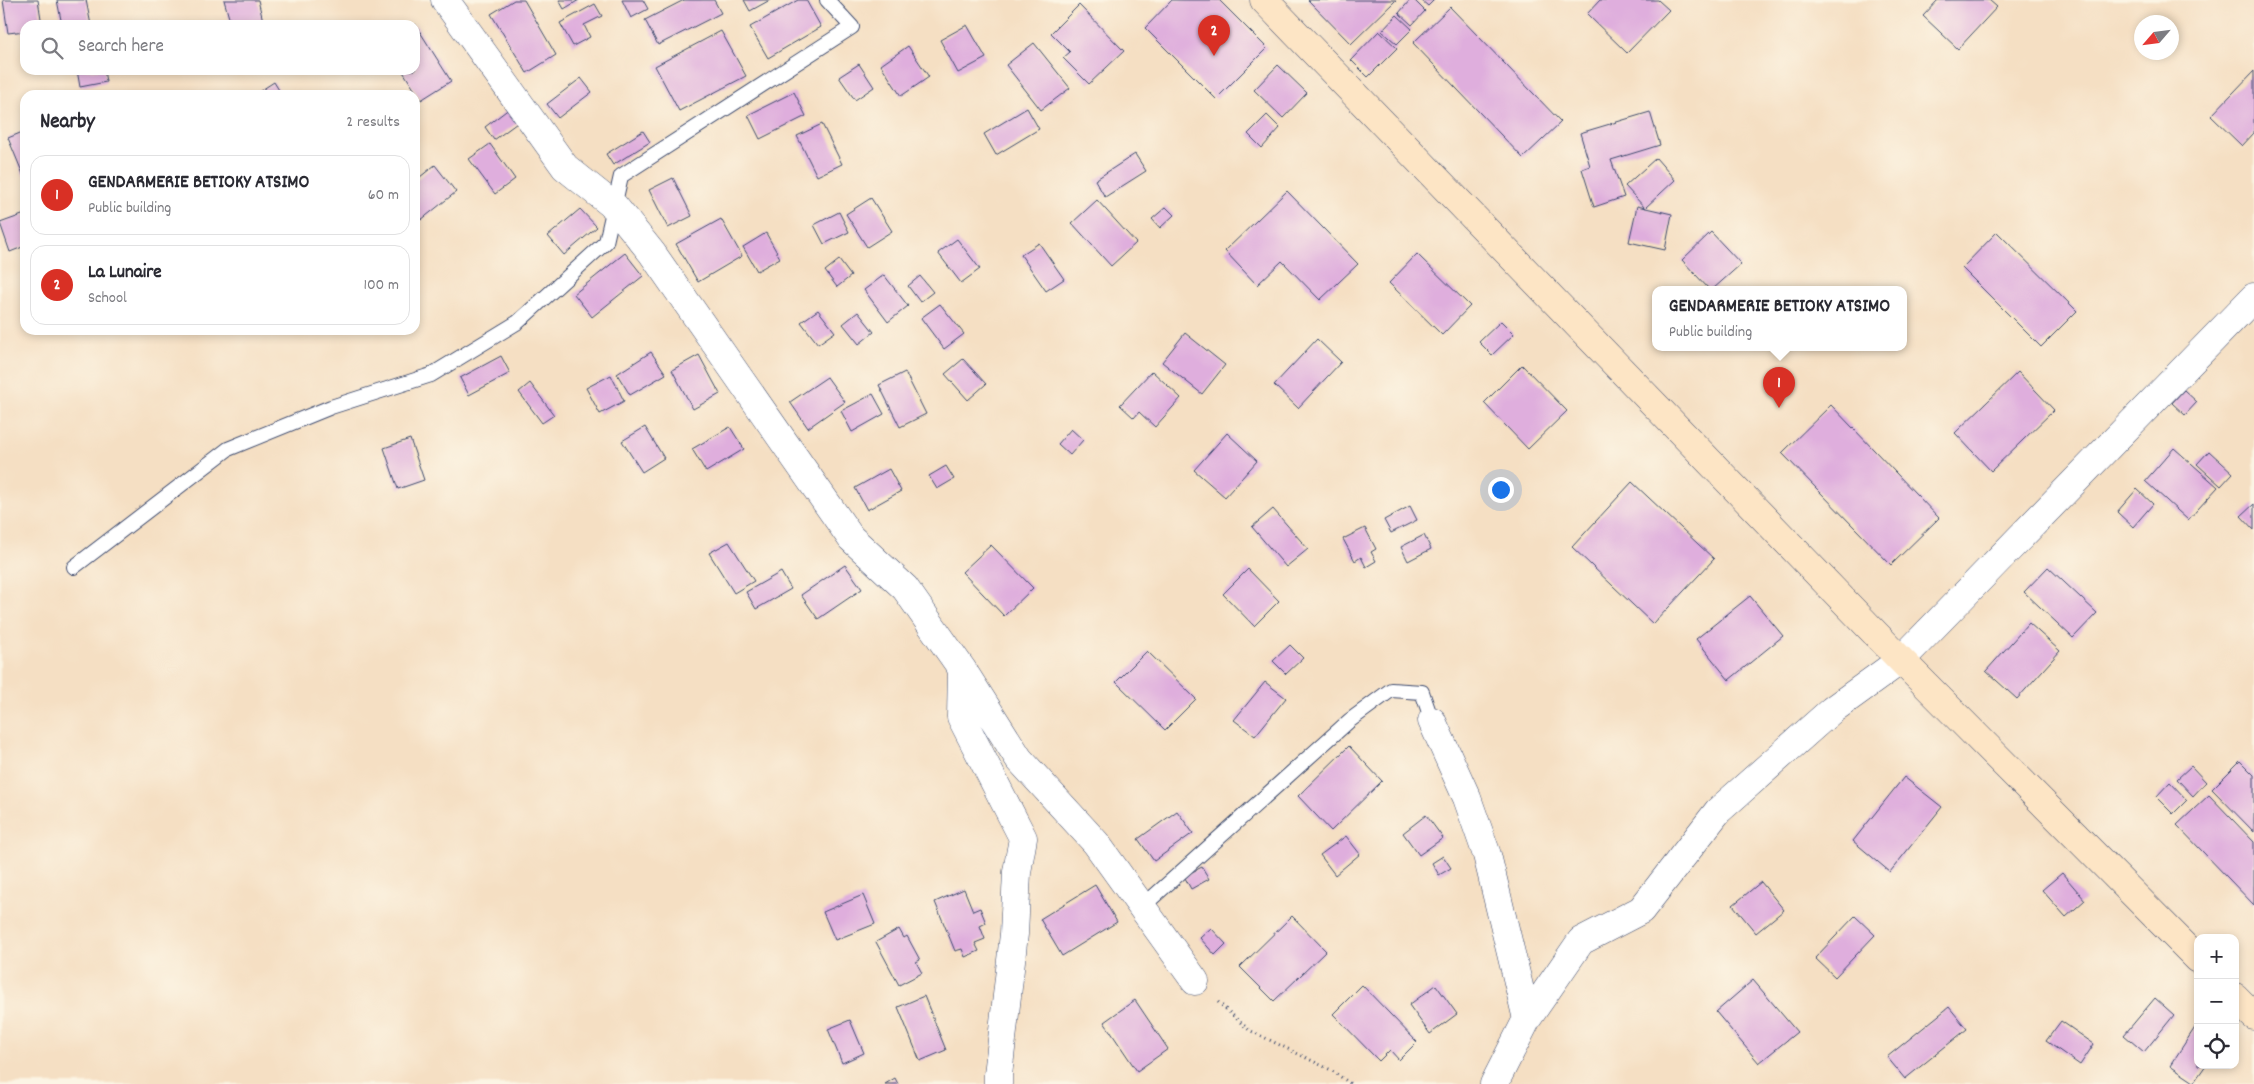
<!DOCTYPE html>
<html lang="en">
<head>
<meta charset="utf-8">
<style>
	:root { --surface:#fff; --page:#f2f2f3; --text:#2b2b33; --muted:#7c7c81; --line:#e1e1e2; --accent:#d93025 }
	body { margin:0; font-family:Dekko,sans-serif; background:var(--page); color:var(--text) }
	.controls { position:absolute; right:15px; bottom:15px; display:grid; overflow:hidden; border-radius:10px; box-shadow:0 2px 8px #0003 }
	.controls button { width:45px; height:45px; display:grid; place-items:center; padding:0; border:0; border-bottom:1px solid var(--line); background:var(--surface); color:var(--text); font:25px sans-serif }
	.compass { position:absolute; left:2134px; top:15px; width:45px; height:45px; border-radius:50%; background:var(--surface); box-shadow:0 2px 8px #0003; rotate:242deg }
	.you { position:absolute; left:1500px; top:489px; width:18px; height:18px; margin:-12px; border:4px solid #fff; border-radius:50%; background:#1a73e8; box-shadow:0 0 0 8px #1a73e833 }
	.badge { display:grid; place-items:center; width:32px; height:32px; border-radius:50%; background:var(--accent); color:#fff; font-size:16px; font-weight:700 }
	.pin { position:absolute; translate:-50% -41px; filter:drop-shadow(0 1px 2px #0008) }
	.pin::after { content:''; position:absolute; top:26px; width:18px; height:15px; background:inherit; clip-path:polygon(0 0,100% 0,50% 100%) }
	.popup { position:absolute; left:1652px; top:286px; width:255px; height:65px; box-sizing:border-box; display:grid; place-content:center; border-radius:10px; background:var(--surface); filter:drop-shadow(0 1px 4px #0005); font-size:16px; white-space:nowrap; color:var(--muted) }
	.popup b { font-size:19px; color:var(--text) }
	.popup::after { content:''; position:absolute; left:50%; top:100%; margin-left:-10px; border:10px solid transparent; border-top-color:var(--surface) }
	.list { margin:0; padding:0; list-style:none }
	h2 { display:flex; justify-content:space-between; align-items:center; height:65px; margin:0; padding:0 20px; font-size:21px }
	h2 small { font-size:16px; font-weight:400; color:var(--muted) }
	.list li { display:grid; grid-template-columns:32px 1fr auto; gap:15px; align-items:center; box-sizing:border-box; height:80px; margin:0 10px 10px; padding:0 10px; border:1px solid var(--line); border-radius:15px }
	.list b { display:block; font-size:19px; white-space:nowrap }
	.list p { margin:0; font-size:16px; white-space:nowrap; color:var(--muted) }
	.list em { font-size:16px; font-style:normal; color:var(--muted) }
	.icon { flex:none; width:28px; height:28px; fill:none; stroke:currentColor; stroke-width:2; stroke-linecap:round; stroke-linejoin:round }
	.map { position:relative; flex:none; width:2254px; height:1084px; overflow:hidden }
	.search { position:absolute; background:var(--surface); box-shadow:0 2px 8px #0003; left:20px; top:20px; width:400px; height:55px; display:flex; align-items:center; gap:12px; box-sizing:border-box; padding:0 18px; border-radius:15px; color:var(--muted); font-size:19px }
	.panel { position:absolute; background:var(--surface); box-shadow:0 2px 8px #0003; left:20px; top:90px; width:400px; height:245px; border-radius:15px }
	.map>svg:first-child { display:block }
</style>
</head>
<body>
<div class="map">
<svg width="2254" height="1084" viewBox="0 0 2254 1084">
	<rect width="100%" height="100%" fill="#fcf5e5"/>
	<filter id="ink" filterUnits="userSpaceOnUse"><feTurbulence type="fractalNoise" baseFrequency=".02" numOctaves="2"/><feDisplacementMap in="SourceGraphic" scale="10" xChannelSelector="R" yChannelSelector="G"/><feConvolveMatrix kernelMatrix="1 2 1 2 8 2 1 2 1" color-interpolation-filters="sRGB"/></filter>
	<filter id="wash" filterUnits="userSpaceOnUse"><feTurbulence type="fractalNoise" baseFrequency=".0096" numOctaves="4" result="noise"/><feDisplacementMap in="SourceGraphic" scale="20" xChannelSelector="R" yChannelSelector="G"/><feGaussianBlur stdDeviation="1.12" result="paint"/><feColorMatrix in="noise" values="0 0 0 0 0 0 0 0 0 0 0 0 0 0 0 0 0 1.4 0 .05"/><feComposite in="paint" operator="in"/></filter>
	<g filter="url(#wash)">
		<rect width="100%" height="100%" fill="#f5dfc3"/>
		<g id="blocks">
			<path fill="#dfaedd" d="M3 0H38L42 25H25V31L8 33Z
				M57 0H86L91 25H62Z
				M224 0H258L263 21 249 25H231Z
				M514 0H524L556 55 527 73 491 14Z
				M559 0H579L564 9Z
				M622 0H643L648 9 631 18Z
				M684 0H714L721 13 658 45 645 20Z
				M744 0H770L750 11Z
				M798 0H806L821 27 768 58 750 27Z
				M1172 0H1219L1267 48 1216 99 1145 28Z
				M1308 0H1396L1351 44Z
				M1410 0H1414L1425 11 1412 25 1399 13Z
				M1421 0H1434L1428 6Z
				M1600 0H1658L1669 10 1627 53 1587 14Z
				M1938 0H1989L1997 7 1958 49 1923 16Z
				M595 4 602 16 584 25 590 37 573 46 560 23Z
				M1079 5 1124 51 1089 84 1063 58 1070 52 1051 33Z
				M1450 7 1561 122 1523 158 1413 43Z
				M1397 15 1412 29 1397 44 1382 31Z
				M415 24 451 81 421 100 402 70H415Z
				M967 25 986 58 958 73 940 40Z
				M721 31 746 76 679 111 655 66Z
				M1379 31 1397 48 1368 77 1351 60Z
				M1034 43 1070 88 1041 110 1006 65Z
				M908 46 929 77 901 96 881 65Z
				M859 64 874 87 855 100 839 77Z
				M1278 65 1307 93 1283 118 1254 90Z
				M77 70H104L106 82 80 87Z
				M2254 71V133L2242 146 2211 116Z
				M581 78 592 92 558 118 547 104Z
				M274 82 282 95H254Z
				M794 92 806 116 760 139 748 115Z
				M514 105 524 118 494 140 485 127Z
				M1027 108 1039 129 996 155 984 134Z
				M1650 112 1660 145 1611 160 1624 197 1594 207 1582 169 1590 166 1580 133Z
				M1267 115 1280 128 1262 148 1248 134Z
				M822 124 842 164 817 176 797 136Z
				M25 131V179L8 138Z
				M643 131 650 142 613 165 606 154Z
				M490 144 515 179 495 194 469 159Z
				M1135 154 1146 171 1105 197 1095 180Z
				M1656 158 1675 180 1645 208 1625 186Z
				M435 165 456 192 421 220 415 212V181Z
				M673 178 692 216 668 228 649 190Z
				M1287 191 1358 264 1320 300 1282 261 1257 285 1225 251Z
				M871 198 892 231 867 247 846 214Z
				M1097 200 1136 243 1111 266 1072 223Z
				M1637 206 1672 214 1665 250 1629 242Z
				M1166 207 1174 215 1160 228 1152 219Z
				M580 209 597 227 564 255 548 236Z
				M839 212 849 232 824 244 814 225Z
				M25 214V246L10 252 0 223Z
				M721 219 742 256 698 282 676 244Z
				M1711 232 1741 264 1713 289H1709L1682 260Z
				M1997 232 2077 311 2041 347 1962 268Z
				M766 233 780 258 757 271 743 247Z
				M957 239 980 269 961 283 938 253Z
				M1039 243 1064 279 1046 291 1021 255Z
				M625 253 643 276 592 317 574 294Z
				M1417 254 1470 306 1442 335 1389 283Z
				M839 260 851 276 837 287 825 271Z
				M884 275 908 306 888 322 864 290Z
				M920 276 933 292 920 302 908 286Z
				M940 304 964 334 944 349 921 318Z
				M818 310 835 332 818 344 801 322Z
				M858 312 874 332 859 344 843 324Z
				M1501 321 1514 334 1492 355 1479 342Z
				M1185 333 1225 365 1202 394 1162 362Z
				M1317 339 1341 362 1298 408 1274 385Z
				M651 352 666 374 630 395 617 374Z
				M699 355 720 394 693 409 672 370Z
				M501 356 510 373 469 395 460 378Z
				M963 359 986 384 968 400 945 374Z
				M1522 365 1567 411 1528 449 1484 403Z
				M1152 371 1181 398 1155 427 1139 412 1134 418 1120 405Z
				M905 372 926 414 900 427 879 385Z
				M2018 372 2054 410 1991 471 1955 433Z
				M611 375 624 401 600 414 586 388Z
				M827 377 845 402 808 428 790 402Z
				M530 383 554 415 542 423 519 392Z
				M2184 390 2197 402 2185 415 2172 403Z
				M873 394 884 414 852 432 841 411Z
				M1831 405 1939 518 1891 565 1782 453Z
				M645 427 664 458 642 472 622 441Z
				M730 427 744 449 706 472 692 449Z
				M1071 429 1083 440 1070 455 1058 444Z
				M1227 433 1257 461 1225 497 1194 470Z
				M410 439 424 480 398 489 384 448Z
				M2174 448 2218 487 2188 520 2145 481Z
				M2209 451 2233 473 2221 486 2197 464Z
				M946 466 954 479 937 489 929 476Z
				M889 469 901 491 867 510 855 488Z
				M1632 482 1714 559 1653 624 1572 547Z
				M2137 489 2153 504 2133 527 2117 512Z
				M2254 504V530L2241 516Z
				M1410 506 1417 520 1391 533 1384 520Z
				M1273 509 1308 549 1286 567 1252 527Z
				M1365 528 1376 549 1371 552 1376 561 1366 567 1361 557 1355 561 1343 539Z
				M1424 535 1431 549 1408 561 1401 547Z
				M729 542 754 581 734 593 709 553Z
				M991 545 1033 588 1004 616 962 572Z
				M845 565 862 589 818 619 801 595Z
				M2048 567 2097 613 2073 638 2024 592Z
				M1248 569 1279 601 1254 626 1223 594Z
				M781 572 791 589 756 609 746 592Z
				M1750 596 1783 636 1729 680 1696 639Z
				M2029 623 2060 651 2017 699 1986 671Z
				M1290 645 1303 658 1286 674 1273 661Z
				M1147 651 1196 699 1165 730 1116 682Z
				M1265 682 1286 698 1255 736 1234 720Z
				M1349 746 1382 781 1331 831 1298 796Z
				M2240 761 2254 775V832L2212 789Z
				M2191 766 2206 782 2193 796 2177 779Z
				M1904 777 1942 807 1890 872 1853 841Z
				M2170 782 2187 800 2173 814 2156 797Z
				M2209 795 2254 842V905L2177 825Z
				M1177 811 1193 833 1154 861 1138 839Z
				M1426 815 1443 838 1419 855 1403 833Z
				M1346 836 1360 854 1335 875 1320 855Z
				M1443 856 1451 868 1439 875 1432 863Z
				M1202 867 1209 879 1191 889 1184 876Z
				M2062 873 2085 900 2066 917 2042 890Z
				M1761 882 1784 910 1756 933 1733 905Z
				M1095 885 1117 922 1062 956 1040 919Z
				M964 889 973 911 980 908 986 923 980 926 985 939 975 943 979 951 965 957 962 949 955 951 935 902Z
				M863 895 875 924 835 940 823 912Z
				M1292 916 1326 951 1274 1001 1240 967Z
				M1855 916 1875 935 1835 977 1815 958Z
				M1211 928 1226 944 1215 955 1200 938Z
				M899 929 904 938 907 936 920 960 916 962 922 973 899 985 876 942Z
				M1753 980 1797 1032 1759 1063 1716 1012Z
				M1362 985 1417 1042 1399 1060 1390 1050 1379 1061 1333 1014Z
				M1436 985 1457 1014 1430 1034 1409 1005Z
				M924 996 946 1050 920 1061 898 1007Z
				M2155 998 2174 1015 2144 1052 2124 1035Z
				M1135 1000 1168 1049 1137 1071 1104 1022Z
				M1949 1007 1967 1029 1905 1079 1887 1057Z
				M850 1020 864 1053 842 1063 828 1029Z
				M2061 1021 2094 1044 2080 1065 2046 1041Z
				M2196 1026 2198 1028V1065H2206L2194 1082 2170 1066Z
				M895 1078 898 1084H885Z"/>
		</g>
	</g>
	<g filter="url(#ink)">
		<use href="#blocks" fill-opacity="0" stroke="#3c496d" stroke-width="1"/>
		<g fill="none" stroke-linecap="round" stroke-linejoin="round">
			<defs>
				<path id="service" d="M74 567 228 449 331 407 431 375 518 322 606 242 621 176 852 27 827 0
					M1142 907 1349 721 1391 690 1422 692 1432 721"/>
				<path id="minor" d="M445 0 565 167 615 207 652 253 851 538 905 588 962 669 1019 759 1096 843 1195 981
					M962 669 961 717 1023 838 1017 872 1014 934 998 1075V1084
					M1432 721 1467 798 1487 855 1527 1019 1494 1084
					M1527 1019 1581 941 1641 910 1718 811 1832 710 1901 660 2254 297"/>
				<path id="secondary" d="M1264 0 1901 660 2198 959
					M2235 997 2254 1016"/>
			</defs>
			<use href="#service" stroke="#3c496d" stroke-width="16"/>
			<use href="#minor" stroke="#3c496d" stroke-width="29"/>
			<use href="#secondary" stroke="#3c496d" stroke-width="29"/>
			<path stroke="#3c496d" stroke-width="3" stroke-dasharray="1 4" stroke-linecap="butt" d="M1218 1002 1249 1030 1331 1070 1351 1084"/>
			<use href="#service" stroke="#fff" stroke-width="14"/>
			<use href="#minor" stroke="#fff" stroke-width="28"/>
			<use href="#secondary" stroke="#fde5c5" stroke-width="28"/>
		</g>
	</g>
</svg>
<div class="controls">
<button>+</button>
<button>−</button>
<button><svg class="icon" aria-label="locate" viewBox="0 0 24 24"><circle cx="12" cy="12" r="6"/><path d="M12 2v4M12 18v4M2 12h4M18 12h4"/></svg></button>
</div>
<svg class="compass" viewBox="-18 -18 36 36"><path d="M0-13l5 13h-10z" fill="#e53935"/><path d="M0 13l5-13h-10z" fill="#7c7c81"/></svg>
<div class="you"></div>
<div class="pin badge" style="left:1779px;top:408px">1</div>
<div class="popup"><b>GENDARMERIE BETIOKY ATSIMO</b>Public building</div>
<div class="pin badge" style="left:1214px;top:56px">2</div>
<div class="search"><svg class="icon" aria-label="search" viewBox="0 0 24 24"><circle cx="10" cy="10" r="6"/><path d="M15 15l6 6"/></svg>Search here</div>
<section class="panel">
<h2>Nearby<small>2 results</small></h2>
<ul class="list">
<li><span class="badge">1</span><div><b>GENDARMERIE BETIOKY ATSIMO</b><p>Public building</p></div><em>60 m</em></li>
<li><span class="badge">2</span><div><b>La Lunaire</b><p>School</p></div><em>100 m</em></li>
</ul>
</section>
</div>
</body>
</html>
